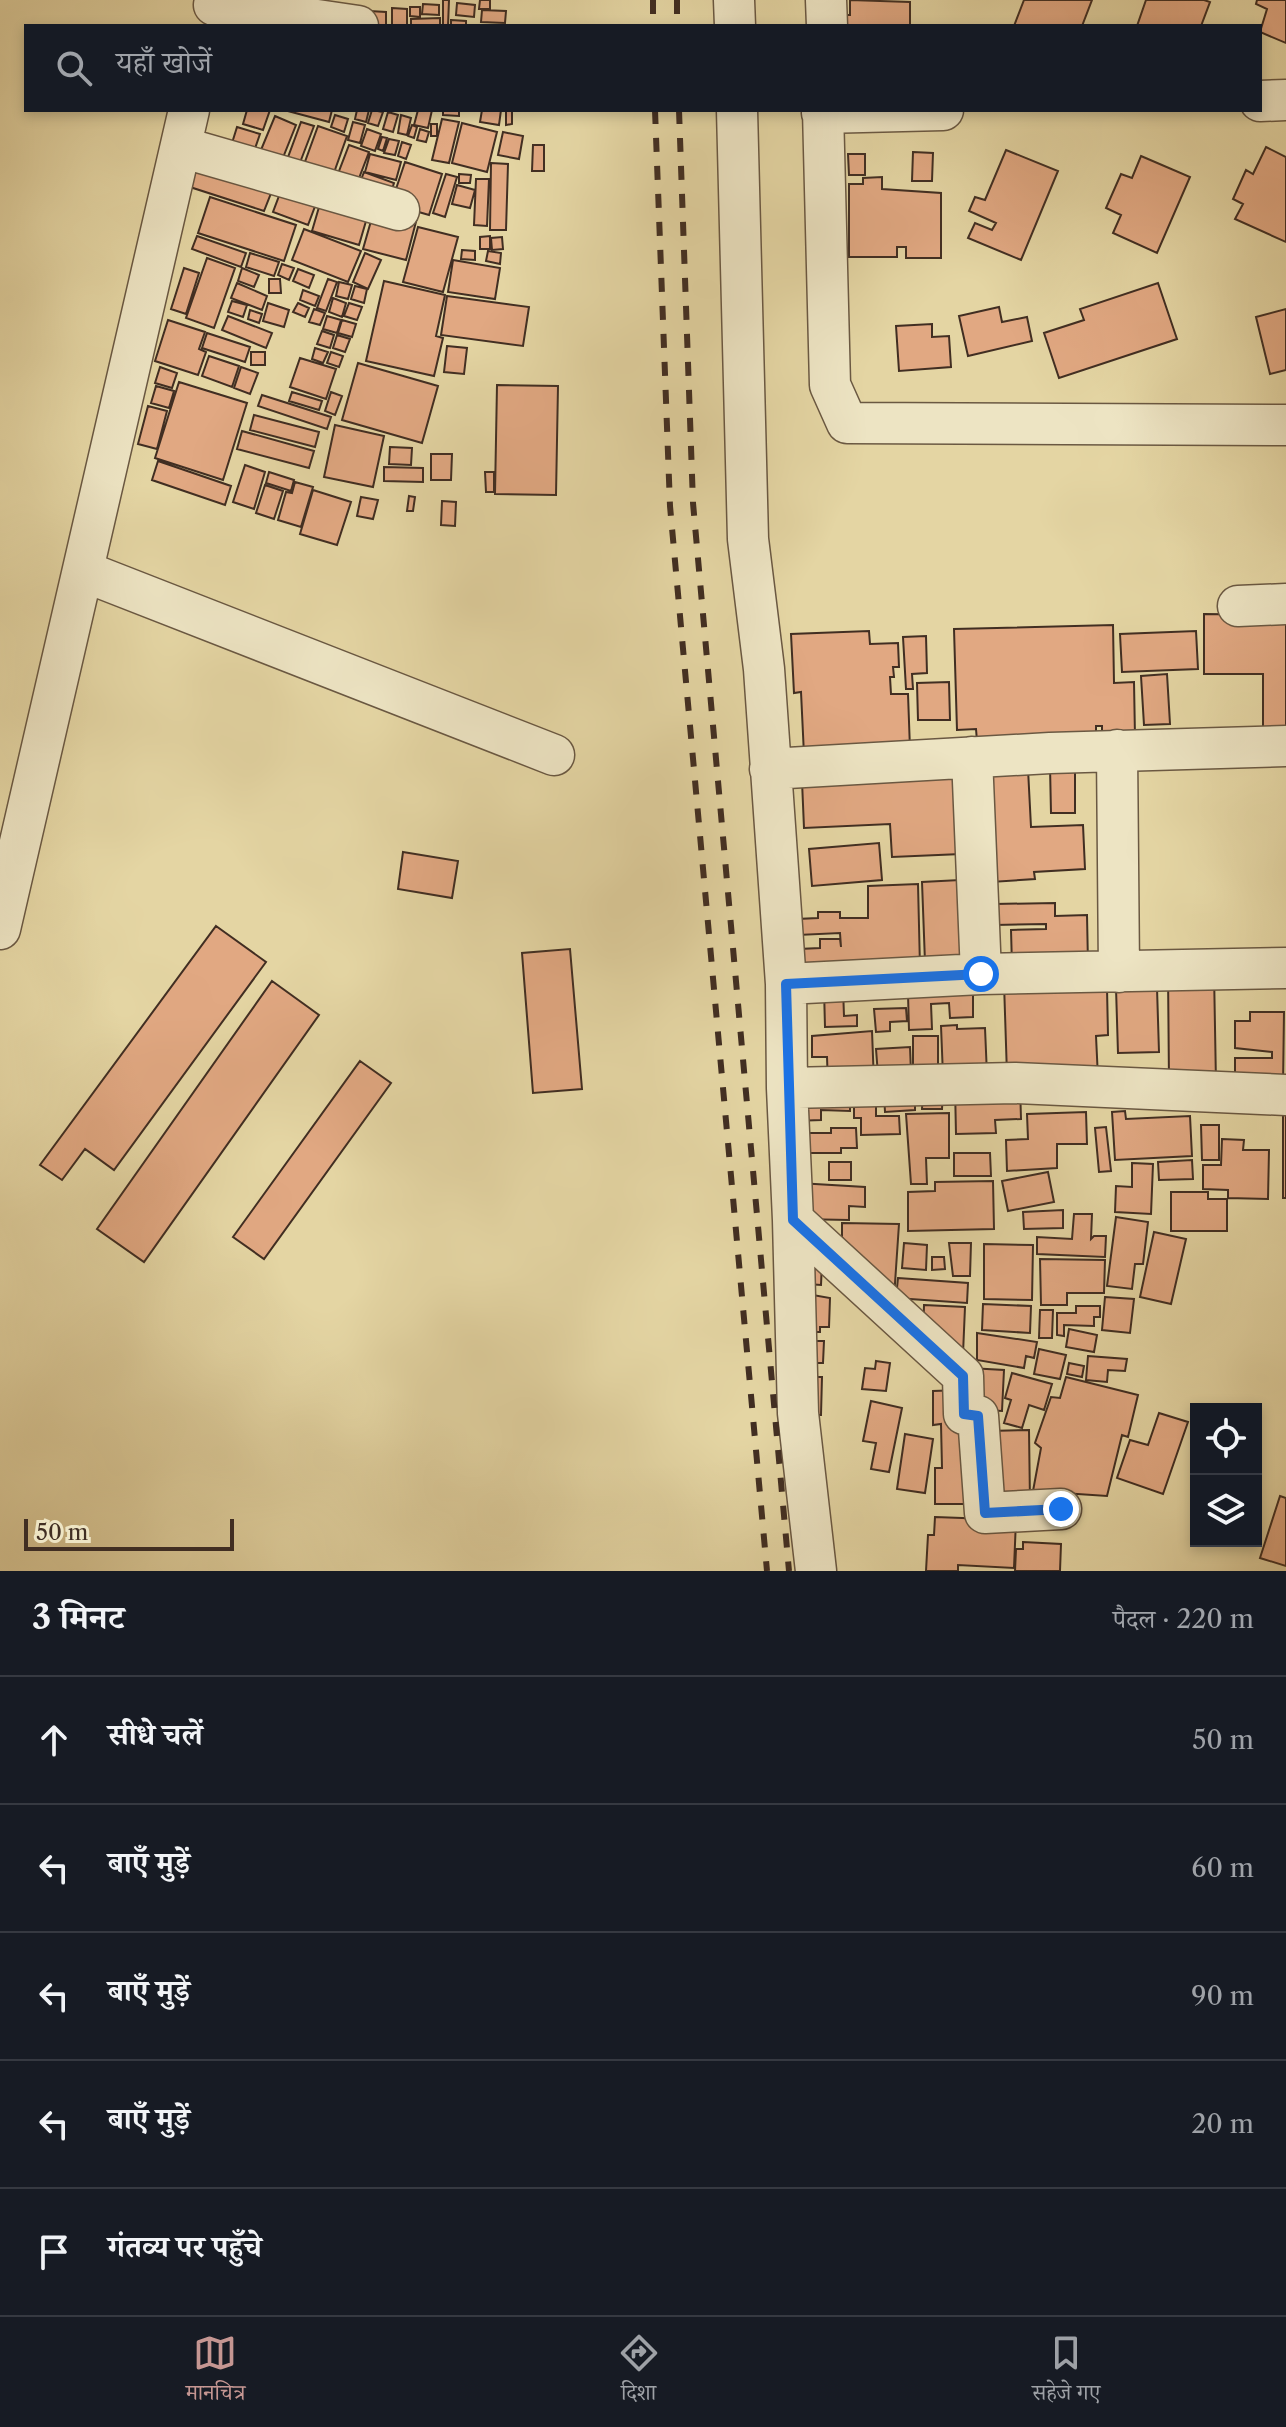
<!DOCTYPE html>
<html lang="hi">
<head>
<meta charset="utf-8">
<style>
	:root { --surface:#171b24; --page:#20242c; --text:#f1f3f6; --muted:#9ea1a6; --line:#363941; --accent:#c59692 }
	body { margin:0; font-family:"Libre Caslon Text","Noto Serif Devanagari",serif; background:var(--page); color:var(--text) }
	.controls { position:absolute; right:24px; bottom:24px; display:grid; overflow:hidden; border-radius:0px; box-shadow:0 4px 12px #0003 }
	.controls button { width:72px; height:72px; display:grid; place-items:center; padding:0; border:0; border-bottom:2px solid var(--line); background:var(--surface); color:var(--text); font:40px sans-serif }
	.scale { position:absolute; left:24px; bottom:20px; width:210px; box-sizing:border-box; padding-left:8px; border:4px solid #412e22; border-top:0; font-size:22px; line-height:28px; white-space:nowrap; color:#412e22; -webkit-text-stroke:6px #ede4c3; paint-order:stroke }
	.stop { position:absolute; width:24px; height:24px; margin:-18px; border:6px solid #1a73e8; border-radius:50%; background:#fff }
	.stop.end { background:#1a73e8; border-color:#fff; box-shadow:0 2px 8px #0008 }
	.list { margin:0; padding:0; list-style:none }
	h2 { display:flex; justify-content:space-between; align-items:center; height:104px; margin:0; padding:0 32px; font-size:34px }
	h2 small { font-size:26px; font-weight:400; color:var(--muted) }
	.list li { display:grid; grid-template-columns:52px 1fr auto; gap:24px; align-items:center; box-sizing:border-box; height:128px; padding:0 32px; border-top:2px solid var(--line) }
	.list b { display:block; font-size:30px; white-space:nowrap }
	.list em { font-size:26px; font-style:normal; color:var(--muted) }
	.icon { flex:none; width:44px; height:44px; fill:none; stroke:currentColor; stroke-width:2; stroke-linecap:round; stroke-linejoin:round }
	.map { position:relative; flex:none; width:1286px; height:1571px; overflow:hidden }
	.search { position:absolute; background:var(--surface); box-shadow:0 4px 12px #0003; left:24px; right:24px; top:24px; height:88px; display:flex; align-items:center; gap:20px; box-sizing:border-box; padding:0 28px; border-radius:0px; color:var(--muted); font-size:30px }
	.sheet { height:744px; background:var(--surface) }
	nav { display:flex; justify-content:space-around; align-items:center; box-sizing:border-box; height:112px; border-top:2px solid var(--line); background:var(--surface); font-size:22px; color:var(--muted) }
	nav a { display:grid; justify-items:center; gap:4px }
	nav .on { color:var(--accent) }
	.map>svg:first-child { display:block }
</style>
</head>
<body>
<div class="map">
<svg width="1286" height="1571" viewBox="0 0 1286 1571">
	<rect width="100%" height="100%" fill="#e4d5a3"/>
	<filter id="stains"><feTurbulence type="fractalNoise" baseFrequency=".0025" numOctaves="4"/><feColorMatrix values="0 0 0 0 .2 0 0 0 0 .09 0 0 0 0 .02 0 0 0 .5 -.17"/></filter>
	<radialGradient id="worn" r=".72"><stop offset=".6" stop-color="#630" stop-opacity="0"/><stop offset="1" stop-color="#630" stop-opacity=".3"/></radialGradient>
	<path fill="#e1a882" stroke="#412e22" stroke-width="2" d="M443 0H449L448 26H443Z
		M480 0H490V9H479Z
		M850 0 910 2V26H845V15H850Z
		M1024 0H1092L1082 26H1014Z
		M1146 0H1204L1210 2 1201 26H1137Z
		M1257 0H1286V43L1260 32 1267 9 1256 4Z
		M457 3 475 5 474 17 456 15Z
		M423 4 439 5V15L422 14Z
		M410 7H420V17L410 16Z
		M392 8 407 9V26H392Z
		M482 10 506 11 505 23 481 22Z
		M369 11 386 12V26H368Z
		M440 18V26H411V19Z
		M451 20 466 21V26H451Z
		M247 110H270L263 130 243 124Z
		M284 110H332L329 122Z
		M357 110H369L366 122 355 119Z
		M372 110 383 112 378 126 368 123Z
		M418 110H432L428 128 414 125Z
		M443 110H459V116L443 115Z
		M482 110H501L499 125 480 122Z
		M506 110H512V124L506 125Z
		M388 112 398 115 393 132 383 129Z
		M335 115 348 119 344 132 331 127Z
		M401 115 411 118 407 135 398 133Z
		M275 116 296 125 278 170 256 162Z
		M442 119 459 122 449 163 432 160Z
		M301 122 314 126 296 173 284 168Z
		M353 122 365 125 360 143 348 140Z
		M462 123 497 132 487 172 452 163Z
		M431 124H437V136H431Z
		M412 125 417 127 414 138 408 136Z
		M318 126 347 136 331 181 302 170Z
		M237 127 260 134 250 163 228 156Z
		M367 129 381 134 375 151 361 146Z
		M420 129 429 132 426 142 417 140Z
		M503 132 523 136 519 159 498 155Z
		M382 137 387 138 383 151 378 149Z
		M389 139 399 141 395 155 384 153Z
		M402 142 411 145 406 159 398 156Z
		M349 145 369 152 356 186 336 179Z
		M533 145H544V171H532Z
		M1266 147 1286 157V242L1235 219 1243 204 1233 199 1246 170 1253 174Z
		M1006 150 1058 171 1021 260 968 238 975 223 992 230 996 223 969 211 975 197 985 200Z
		M913 152 933 153 932 181H912Z
		M370 154 401 162 396 180 365 172Z
		M848 154H865V175H849Z
		M1141 156 1190 177 1157 253 1113 233 1121 215 1106 208 1121 174 1132 178Z
		M200 158 275 183 264 211 190 187Z
		M405 162 442 174 429 215 391 204Z
		M491 163 508 164 506 230H490Z
		M364 172 394 183 389 198 358 188Z
		M446 174 457 177 445 217 433 213Z
		M459 174 471 175 470 183H459Z
		M882 177V189L941 193V258H906V247H897V257H849V184H863V178Z
		M476 179H489L487 226 474 225Z
		M285 180 320 193 308 225 273 212Z
		M457 185 475 190 470 208 452 204Z
		M324 190 371 204 359 245 312 231Z
		M210 197 296 225 284 261 198 233Z
		M375 207 417 218 406 260 363 249Z
		M418 227 458 237 443 292 403 282Z
		M304 229 361 251 348 282 292 260Z
		M197 236 246 253 241 267 192 249Z
		M490 236V249H480V237Z
		M502 237 503 249 492 250 491 238Z
		M462 250 475 251V260L461 259Z
		M488 251 501 253 500 264 486 261Z
		M250 253 279 262 274 276 246 267Z
		M365 253 381 260 368 289 353 282Z
		M207 258 235 268 214 328 186 318Z
		M453 260 500 268 495 299 448 292Z
		M282 264 294 268 289 280 278 275Z
		M184 268 199 273 186 314 171 309Z
		M242 268 259 275 254 287 238 281Z
		M298 269 314 275 309 288 293 281Z
		M269 279H280L281 293H269Z
		M328 279 337 282 326 311 317 308Z
		M384 281 445 295 436 336 443 338 434 376 366 361Z
		M339 282 352 285 348 299 336 296Z
		M237 283 267 296 262 310 231 298Z
		M1158 283 1177 339 1059 378 1044 333 1084 320 1080 309Z
		M355 286 367 289 364 303 351 299Z
		M303 290 319 296 315 306 300 300Z
		M447 296 529 307 523 346 441 335Z
		M333 298 346 303 342 317 329 312Z
		M232 301 247 305 243 317 228 312Z
		M268 303 289 310 284 327 263 321Z
		M298 303 309 308 305 317 293 312Z
		M349 303 362 307 357 320 344 316Z
		M999 307 1002 322 1027 317 1032 341 968 356 959 316Z
		M314 309 325 313 320 325 309 322Z
		M1286 309V370L1270 374 1256 317Z
		M250 310 262 314 259 323 248 319Z
		M228 316 272 333 266 348 222 330Z
		M327 316 341 320 337 333 323 329Z
		M168 320 205 332 199 349 206 352 198 375 155 361Z
		M342 320 356 324 352 337 338 333Z
		M932 324V337L949 336 951 367 899 371 896 326Z
		M322 331 334 335 330 348 317 344Z
		M207 333 250 347 245 362 202 348Z
		M337 335 350 339 345 352 333 348Z
		M447 346 467 348 464 374 444 372Z
		M315 348 328 352 323 363 312 359Z
		M251 352H265V365H251Z
		M331 352 343 356 339 367 327 363Z
		M209 356 239 366 232 387 202 376Z
		M300 358 336 369 326 399 290 387Z
		M358 363 438 386 422 443 342 420Z
		M160 367 177 373 172 388 155 383Z
		M241 367 258 373 250 394 234 388Z
		M179 382 247 403 223 480 155 458Z
		M497 385 558 386 556 495 495 494Z
		M156 386 174 391 169 408 151 403Z
		M292 392 322 401 319 410 289 401Z
		M331 392 342 396 335 415 325 411Z
		M262 395 331 417 327 429 258 406Z
		M148 406 167 411 157 449 138 444Z
		M254 415 319 432 315 447 250 430Z
		M335 425 384 436 373 487 324 477Z
		M242 431 314 451 309 468 237 449Z
		M390 447 412 448 411 465 389 464Z
		M431 454H452L451 480H431Z
		M158 461 231 486 225 505 152 480Z
		M245 465 265 472 254 509 233 502Z
		M384 467 423 468V482L384 481Z
		M269 472 294 480 291 491 266 483Z
		M485 472H494V492H486Z
		M295 482 313 487 301 527 278 520 286 492 292 493Z
		M265 485 283 491 274 519 256 513Z
		M313 490 351 502 337 545 300 534Z
		M409 496 415 497 413 511H407Z
		M361 497 378 500 373 519 357 516Z
		M442 501 456 502 455 526 441 525Z
		M1204 614 1286 615V731H1263V674H1204Z
		M1113 625 1114 683 1134 682 1135 737H1102V726H1096V738L977 741 976 729 957 730 954 629Z
		M869 631 870 644 898 643 899 667H893L894 677H890L891 694H908L910 749 804 755 801 692 794 693 791 634Z
		M1196 631 1198 669 1122 672 1120 634Z
		M926 636 927 673 912 674 913 689H906L903 637Z
		M1167 674 1170 724 1144 725 1141 676Z
		M949 682 950 720H918L917 683Z
		M1050 766H1075V813H1051Z
		M1028 769 1031 827 1083 825 1085 869 1034 872 1035 879 991 882 985 771Z
		M958 773 961 854 892 857 890 824 804 828 802 781Z
		M879 843 882 880 812 886 809 849Z
		M403 852 458 861 452 898 398 889Z
		M960 880 964 960 925 962 922 882Z
		M918 884 920 967 800 971 799 949 820 948V939H840L841 947 840 933 798 935 797 919 818 918V912H840V918H868V886Z
		M1055 903V916L1087 915 1088 964 1012 966 1011 930 1046 929V924L995 925V904Z
		M216 926 266 962 114 1170 85 1149 62 1180 40 1165Z
		M570 949 582 1089 533 1093 522 953Z
		M1168 972H1214L1216 1083 1169 1081Z
		M272 981 319 1015 144 1262 97 1229Z
		M1004 983 1107 988 1108 1035 1096 1036 1098 1078 1007 1075Z
		M843 988 844 1016 857 1015V1026L825 1027 824 989Z
		M1116 988H1157L1159 1052 1118 1053Z
		M973 993V1017L950 1018 949 1003 931 1004 932 1029 909 1030 908 994Z
		M906 1008 907 1021 890 1022V1031L876 1032 874 1009Z
		M1250 1012H1284L1283 1087 1235 1086V1058H1272V1052L1235 1048V1021H1250Z
		M957 1025V1029L985 1028 987 1075 943 1076 941 1026Z
		M872 1031 874 1083 828 1085 827 1057H812V1036Z
		M913 1036H938V1076H913Z
		M910 1047 911 1073 878 1075 876 1049Z
		M360 1061 391 1083 264 1259 233 1237Z
		M1020 1085 1021 1119 995 1120 996 1133 956 1134 955 1087Z
		M923 1087 943 1088 942 1109H922Z
		M794 1094 850 1096V1111L821 1110V1120L794 1121Z
		M884 1094 915 1102V1110L885 1112Z
		M854 1100H876V1116H899L900 1134 861 1135V1118H854Z
		M1125 1111 1126 1119 1190 1116 1192 1156 1115 1160 1112 1112Z
		M1086 1112 1087 1144H1057V1168L1007 1171 1006 1140 1028 1139 1027 1114Z
		M949 1113V1158H926L927 1184H911L906 1114Z
		M1283 1113H1286V1198H1283Z
		M1201 1125H1219V1160H1202Z
		M1106 1127 1111 1171 1099 1172 1095 1128Z
		M831 1128H856L857 1148H841V1153H808V1133H831Z
		M1222 1139 1244 1140 1243 1150H1269L1268 1199 1228 1198V1190L1203 1189V1165H1221Z
		M954 1153H990L991 1176H954Z
		M1192 1160 1193 1179 1159 1180 1158 1162Z
		M829 1162H851V1180H829Z
		M1132 1163 1153 1164 1151 1214 1115 1212 1116 1186 1132 1187Z
		M1048 1172 1054 1202 1008 1211 1002 1181Z
		M993 1181 994 1229 908 1231V1192L935 1191V1182Z
		M798 1183 865 1187V1207L849 1206V1220L797 1219Z
		M1171 1192H1208V1199H1227V1231H1171Z
		M1063 1210V1228L1024 1229 1023 1212Z
		M1074 1214H1092L1091 1239 1094 1236H1106L1105 1257 1037 1254V1237L1072 1239Z
		M1116 1217 1148 1222 1143 1264H1135L1132 1289 1107 1286Z
		M842 1223 899 1224 894 1298 882 1299 842 1237Z
		M1154 1232 1186 1239 1171 1304 1140 1297Z
		M904 1243 927 1245 926 1270 902 1268Z
		M949 1243H971L970 1276H953Z
		M984 1244 1033 1245 1032 1300 984 1299Z
		M932 1257H944L945 1269 932 1270Z
		M1040 1259 1105 1260 1104 1293H1067V1305H1041Z
		M808 1262H822L821 1285 807 1284Z
		M898 1278 968 1283 967 1303 896 1298Z
		M807 1294 830 1298 829 1327H820V1332H806Z
		M1105 1297 1134 1299 1130 1333 1102 1330Z
		M983 1304 1031 1306 1030 1333 982 1330Z
		M924 1305 965 1307 963 1354 923 1339Z
		M1076 1306H1100V1317H1094V1326L1064 1325V1336L1057 1335V1313H1076Z
		M1040 1310H1053L1052 1338H1039Z
		M1069 1329 1097 1335 1094 1352 1066 1347Z
		M977 1333 1037 1342 1034 1358 1026 1356 1024 1368 977 1360Z
		M810 1341H824L823 1363H809Z
		M1039 1349 1066 1355 1060 1379 1034 1374Z
		M1088 1356 1127 1359 1125 1371 1108 1370 1107 1382 1086 1380Z
		M876 1361 890 1363 886 1391 862 1389 865 1368 875 1369Z
		M1069 1363 1084 1366 1082 1377 1067 1374Z
		M969 1368 1004 1370 1002 1411 967 1409Z
		M1012 1373 1052 1384 1044 1410 1029 1405 1022 1428 1004 1423 1011 1400 1005 1398Z
		M808 1377H822L821 1415H807Z
		M1066 1377 1138 1395 1128 1437 1122 1435 1107 1496 1033 1491 1041 1448 1035 1443 1051 1397 1060 1398Z
		M962 1390 977 1504H935V1468H942L941 1424 933 1425V1391Z
		M871 1401 902 1408 889 1472 871 1469 876 1443 863 1441Z
		M1159 1413 1188 1422 1163 1494 1117 1478 1130 1440 1148 1445Z
		M1029 1430 1030 1502 991 1503 989 1431Z
		M905 1434 933 1439 925 1493 897 1489Z
		M1280 1496 1286 1498V1566L1260 1558Z
		M935 1517 1016 1520 1014 1568 958 1565V1571H926L928 1535H934Z
		M1023 1542 1061 1544 1060 1571H1015L1016 1549H1023Z"/>
	<g fill="none" stroke-linecap="round" stroke-linejoin="round">
		<defs>
			<path id="minor" d="M734 0 735 26
				M826 0 827 26
				M214 5 358 26
				M1260 101 1286 100
				M737 110 748 539 764 669 786 984 787 1088 1015 1083 1286 1095
				M823 110 830 385 847 423 1286 425
				M822 113 943 110
				M181 147 399 210
				M83 571 554 755
				M1238 606 1286 604
				M1117 750 1119 972
				M972 757 981 974
				M770 769 1050 753 1286 746
				M0 929 189 110
				M786 984 981 974 1286 968
				M787 1088 793 1220 963 1376 964 1414 978 1416 985 1513 1061 1509
				M793 1220 798 1413 816 1571"/>
		</defs>
		<use href="#minor" stroke="#6a5842" stroke-width="43"/>
		<use href="#minor" stroke="#ede4c3" stroke-width="40"/>
		<path stroke="#412e22" stroke-width="6" stroke-dasharray="14 14" stroke-linecap="butt" d="M653 0V26
			M677 0V26
			M655 110 670 506 767 1571
			M679 110 693 503 789 1571"/>
	</g>
	<g fill="none" stroke-linecap="round" stroke-linejoin="round">
		<path stroke="#1a73e8" stroke-width="10" d="M981 974 786 984 793 1220 963 1376 964 1414 978 1416 985 1513 1061 1509"/>
	</g>
	<rect width="100%" height="100%" filter="url(#stains)"/>
	<rect width="100%" height="100%" fill="url(#worn)"/>
</svg>
<div class="controls">
<button><svg class="icon" aria-label="locate" viewBox="0 0 24 24"><circle cx="12" cy="12" r="6"/><path d="M12 2v4M12 18v4M2 12h4M18 12h4"/></svg></button>
<button><svg class="icon" aria-label="layers" viewBox="0 0 24 24"><path d="M12 4l9 5-9 5-9-5zM3 14l9 5 9-5"/></svg></button>
</div>
<div class="scale">50 m</div>
<div class="stop" style="left:981px;top:974px"></div>
<div class="stop end" style="left:1061px;top:1509px"></div>
<div class="search"><svg class="icon" aria-label="search" viewBox="0 0 24 24"><circle cx="10" cy="10" r="6"/><path d="M15 15l6 6"/></svg>यहाँ खोजें</div>
</div>
<section class="sheet">
<h2>3 मिनट<small>पैदल · 220 m</small></h2>
<ul class="list">
<li><svg class="icon" aria-label="ahead" viewBox="0 0 24 24"><path d="M12 20V5M6 11l6-6 6 6"/></svg><div><b>सीधे चलें</b></div><em>50 m</em></li>
<li><svg class="icon" aria-label="left" viewBox="0 0 24 24"><path d="M17 20v-9H6M10 6l-5 5 5 5"/></svg><div><b>बाएँ मुड़ें</b></div><em>60 m</em></li>
<li><svg class="icon" aria-label="left" viewBox="0 0 24 24"><path d="M17 20v-9H6M10 6l-5 5 5 5"/></svg><div><b>बाएँ मुड़ें</b></div><em>90 m</em></li>
<li><svg class="icon" aria-label="left" viewBox="0 0 24 24"><path d="M17 20v-9H6M10 6l-5 5 5 5"/></svg><div><b>बाएँ मुड़ें</b></div><em>20 m</em></li>
<li><svg class="icon" aria-label="arrive" viewBox="0 0 24 24"><path d="M6 21V4h12l-3 4 3 4H6"/></svg><div><b>गंतव्य पर पहुँचे</b></div></li>
</ul>
</section>
<nav>
<a class="on"><svg class="icon" aria-label="map" viewBox="0 0 24 24"><path d="M3 6l6-2 6 2 6-2v14l-6 2-6-2-6 2zM9 4v14M15 6v14"/></svg>मानचित्र</a>
<a><svg class="icon" aria-label="directions" viewBox="0 0 24 24"><path d="M12 3l9 9-9 9-9-9zM9 14v-3h6M13 9l2 2-2 2"/></svg>दिशा</a>
<a><svg class="icon" aria-label="saved" viewBox="0 0 24 24"><path d="M7 4h10v16l-5-4-5 4z"/></svg>सहेजे गए</a>
</nav>
</body>
</html>
